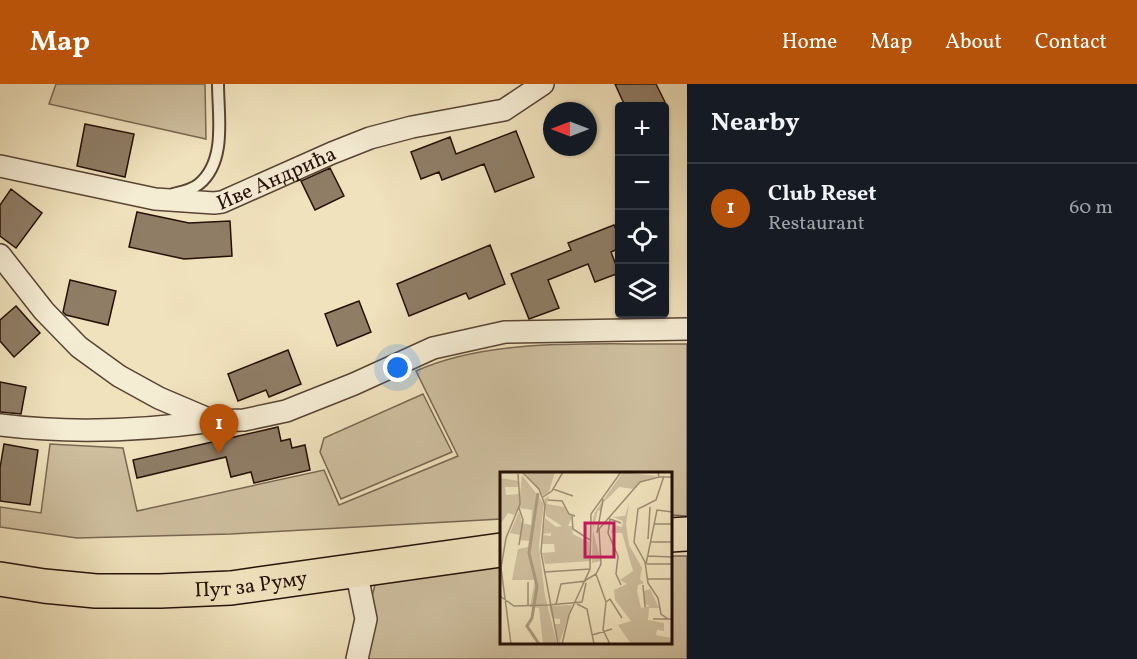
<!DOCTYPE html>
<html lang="en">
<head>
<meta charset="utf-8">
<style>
	:root { --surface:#171b24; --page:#242831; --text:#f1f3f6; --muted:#9ea1a6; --line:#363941; --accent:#b45309 }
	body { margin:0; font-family:Vollkorn,serif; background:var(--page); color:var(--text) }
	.controls { position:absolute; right:18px; top:18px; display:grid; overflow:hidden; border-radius:6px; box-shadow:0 2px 4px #0004 }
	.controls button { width:54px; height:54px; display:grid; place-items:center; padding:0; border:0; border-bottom:2px solid var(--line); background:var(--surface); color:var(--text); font:30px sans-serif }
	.compass { position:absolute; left:543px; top:18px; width:54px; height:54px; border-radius:50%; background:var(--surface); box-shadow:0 2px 4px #0004; rotate:270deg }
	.you { position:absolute; left:398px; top:284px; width:21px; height:21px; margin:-15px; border:4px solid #fff; border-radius:50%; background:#1a73e8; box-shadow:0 0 0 9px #1a73e833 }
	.badge { display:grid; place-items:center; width:39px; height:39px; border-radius:50%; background:var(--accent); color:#fff; font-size:20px; font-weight:700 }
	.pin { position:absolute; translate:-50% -50px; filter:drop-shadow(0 2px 3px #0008) }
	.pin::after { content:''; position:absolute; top:32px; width:21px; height:18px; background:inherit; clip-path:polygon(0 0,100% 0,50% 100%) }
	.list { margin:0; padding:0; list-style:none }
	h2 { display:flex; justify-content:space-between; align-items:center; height:78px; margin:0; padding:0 24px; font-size:26px }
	h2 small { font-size:20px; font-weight:400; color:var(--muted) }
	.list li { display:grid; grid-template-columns:39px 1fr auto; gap:18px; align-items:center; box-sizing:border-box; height:90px; padding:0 24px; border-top:2px solid var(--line) }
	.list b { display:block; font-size:22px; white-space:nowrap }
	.list p { margin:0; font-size:20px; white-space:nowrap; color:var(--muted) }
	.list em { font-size:20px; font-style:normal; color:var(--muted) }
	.icon { flex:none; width:33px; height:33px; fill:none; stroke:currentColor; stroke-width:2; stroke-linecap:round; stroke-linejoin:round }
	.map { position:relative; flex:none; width:687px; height:575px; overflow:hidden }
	header { display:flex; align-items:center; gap:36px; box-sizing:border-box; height:84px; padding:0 30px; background:var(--accent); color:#fff }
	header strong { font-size:28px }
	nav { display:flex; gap:33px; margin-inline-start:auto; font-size:21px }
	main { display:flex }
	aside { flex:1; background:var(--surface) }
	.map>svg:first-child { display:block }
</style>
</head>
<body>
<header>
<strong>Map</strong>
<nav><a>Home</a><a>Map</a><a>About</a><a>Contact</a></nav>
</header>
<main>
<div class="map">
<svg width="687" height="575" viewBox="0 0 687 575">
	<rect width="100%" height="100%" fill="#f0e2bd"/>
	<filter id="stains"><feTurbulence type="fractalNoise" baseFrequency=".00333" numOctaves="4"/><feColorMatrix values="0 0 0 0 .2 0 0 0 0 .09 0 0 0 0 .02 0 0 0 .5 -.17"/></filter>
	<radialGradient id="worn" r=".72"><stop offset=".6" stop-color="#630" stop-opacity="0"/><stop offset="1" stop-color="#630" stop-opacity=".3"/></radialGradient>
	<path fill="#cebe9e" stroke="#7a6752" stroke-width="1.5" d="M56 0H205L206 55 49 20Z
		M687 260V432L671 431 670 389H501V435L231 450 77 454 0 443V423L41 429 50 360 123 364 137 427 324 386 339 421 458 372 416 287C493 252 603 261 687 260Z
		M423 310 452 368 341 415 320 368 324 354Z
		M671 472H687V575H356L377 493 501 483V558H670Z"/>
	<path fill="#8f7d66" stroke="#261007" stroke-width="1.5" d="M615 0H656L665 18 654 22H625Z
		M85 40 134 50 125 93 77 82Z
		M516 47 534 93 495 108 484 80 442 96 439 88 421 95 411 68 450 53 456 70Z
		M330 84 344 112 315 126 301 97Z
		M11 105 42 129 16 164 0 152V121Z
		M137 128 189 139 230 137 232 172 184 175 129 163Z
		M614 141 620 154V164L611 168 619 189 595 198 588 180 548 196 559 224 529 235 511 190 571 166 568 159Z
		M490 161 505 200 469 215 466 209 409 232 397 200Z
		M70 196 116 207 108 241 66 231 63 228Z
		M359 217 371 248 337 262 325 230Z
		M16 222 40 249 14 273 0 257V236Z
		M288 266 301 300 269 313 266 306 238 317 228 290Z
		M0 298 26 303 21 330 0 328Z
		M278 343 281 357 290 355 292 364 305 361 310 386 254 399 251 388 231 393 226 373 137 394 133 376Z
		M4 360 38 366 30 421 0 417V384Z"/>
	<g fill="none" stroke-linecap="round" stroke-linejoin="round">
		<defs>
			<path id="lane" d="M173 110C181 108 192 106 199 100 227 77 218 31 218 0"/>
			<g id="street">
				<path id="s1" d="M0 82 155 115 214 119 222 118 332 69 370 54 412 43 504 26 543 0"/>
				<path d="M0 171 44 227 79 263 119 292 159 314 213 337 244 336 286 327 354 300 433 264 505 248 687 245"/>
				<path d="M0 341C72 350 141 347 213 337"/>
				<path d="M356 486 366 535 357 575"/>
			</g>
			<g id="primary">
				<path d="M670 451 687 450"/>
				<path id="s2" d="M0 495 44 502 96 507H160L231 504 501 466"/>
			</g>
		</defs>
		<use href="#lane" stroke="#584434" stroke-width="14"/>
		<use href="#street" stroke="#584434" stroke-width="24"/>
		<use href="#primary" stroke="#261007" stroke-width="36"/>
		<use href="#lane" stroke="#f5ecd4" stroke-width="10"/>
		<use href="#street" stroke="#f5ecd4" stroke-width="21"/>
		<use href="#primary" stroke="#f0e2bd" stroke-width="33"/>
	</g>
	<g text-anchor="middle" stroke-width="6" stroke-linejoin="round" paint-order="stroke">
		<g font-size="21" fill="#261007" stroke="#f5ecd4">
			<text dy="7" stroke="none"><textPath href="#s1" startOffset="285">Иве Андрића</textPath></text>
			<text dy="7" stroke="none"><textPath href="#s2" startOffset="252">Пут за Руму</textPath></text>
		</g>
	</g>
	<g transform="translate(500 388)">
		<rect width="172" height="172" fill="#f0e2bd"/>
		<path d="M24 0H55L49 20 43 24ZM123 0 157 4 142 9 134 17 119 15 104 30 101 40 98 38 93 58 101 89 92 91 93 46 95 40ZM22 3 44 32 39 74 45 124 57 172H43L39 136 30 135 35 108H12L18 77 28 75 29 69 19 68 20 63 10 61 19 39 22 51 31 53 32 38 18 36 14 43 8 41 0 53V6L19 9V15H5L6 23 20 22ZM49 24 47 32 64 35 72 45 68 54H72L73 62 89 70 91 89 45 92 42 81 55 80 54 72H42L43 63 51 64V61L43 62 45 46 56 55 62 54 46 44 44 27ZM129 31 126 52 129 73 142 96 140 107 144 111 138 113 137 119 141 136 150 134 145 132 144 119 150 117 159 136H149L148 148 164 151V159L157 158 156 163 172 166V172H131L118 153 131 149 115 128 114 118 127 112 120 108 133 99 122 61H111L113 53 122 55 123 49 113 45 125 44ZM72 133 63 161 59 172 54 152H60V147L52 146 49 134Z" fill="#cebe9e"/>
		<path fill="none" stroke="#ab9b7f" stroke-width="3" d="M38 21 29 81 37 114 32 146 27 154 39 172"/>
		<path fill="none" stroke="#9f8e74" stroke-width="1.5" d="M22 0 39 17 45 33 41 80 58 172M158 0 159 5H173M164 4 156 28 138 37 134 70 145 90 148 111 158 126 161 142 168 147M53 17 73 24M43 25 52 19 63 0M48 28 62 29 69 42 75 44M72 44 73 57 90 68M154 52H173M97 61 103 27M148 67 150 35M151 70H173M19 73 23 48 19 36M148 84 173 85M146 92 157 38 173 40M147 92H173M45 100 90 97M96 102 106 130 103 158 110 172M147 107H173M86 108 96 102 101 92 99 57 140 10 159 5M28 110V134M121 113 116 102 118 84 108 61 110 47 121 51M143 113 145 135M0 124 14 134 48 133M106 130 110 127 122 146M56 132 61 112 86 109M77 132 87 137 94 172M48 133 82 130 86 111M153 147H173M92 163 112 157M11 172 1 96 6 66 20 32 18 2M62 172 69 143 90 97 91 42 121 0"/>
		<path fill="#c2185b" fill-opacity="0.15" stroke="#c2185b" stroke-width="3" d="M85 51H114V85H85Z"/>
		<rect width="172" height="172" fill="none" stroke="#261007" stroke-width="3"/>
	</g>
	<rect width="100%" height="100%" filter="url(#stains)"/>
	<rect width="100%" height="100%" fill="url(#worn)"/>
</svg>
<div class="controls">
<button>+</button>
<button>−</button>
<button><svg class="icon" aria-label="locate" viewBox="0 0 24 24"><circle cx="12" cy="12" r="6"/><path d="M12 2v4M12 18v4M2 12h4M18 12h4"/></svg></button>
<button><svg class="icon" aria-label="layers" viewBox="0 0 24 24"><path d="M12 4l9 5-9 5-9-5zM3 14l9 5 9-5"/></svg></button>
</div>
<svg class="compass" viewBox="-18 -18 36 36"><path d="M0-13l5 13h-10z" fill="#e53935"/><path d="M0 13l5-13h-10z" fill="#9ea1a6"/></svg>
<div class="you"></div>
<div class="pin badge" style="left:219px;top:370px">1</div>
</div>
<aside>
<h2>Nearby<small></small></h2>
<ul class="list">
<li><span class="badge">1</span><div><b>Club Reset</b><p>Restaurant</p></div><em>60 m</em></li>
</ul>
</aside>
</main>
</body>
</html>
